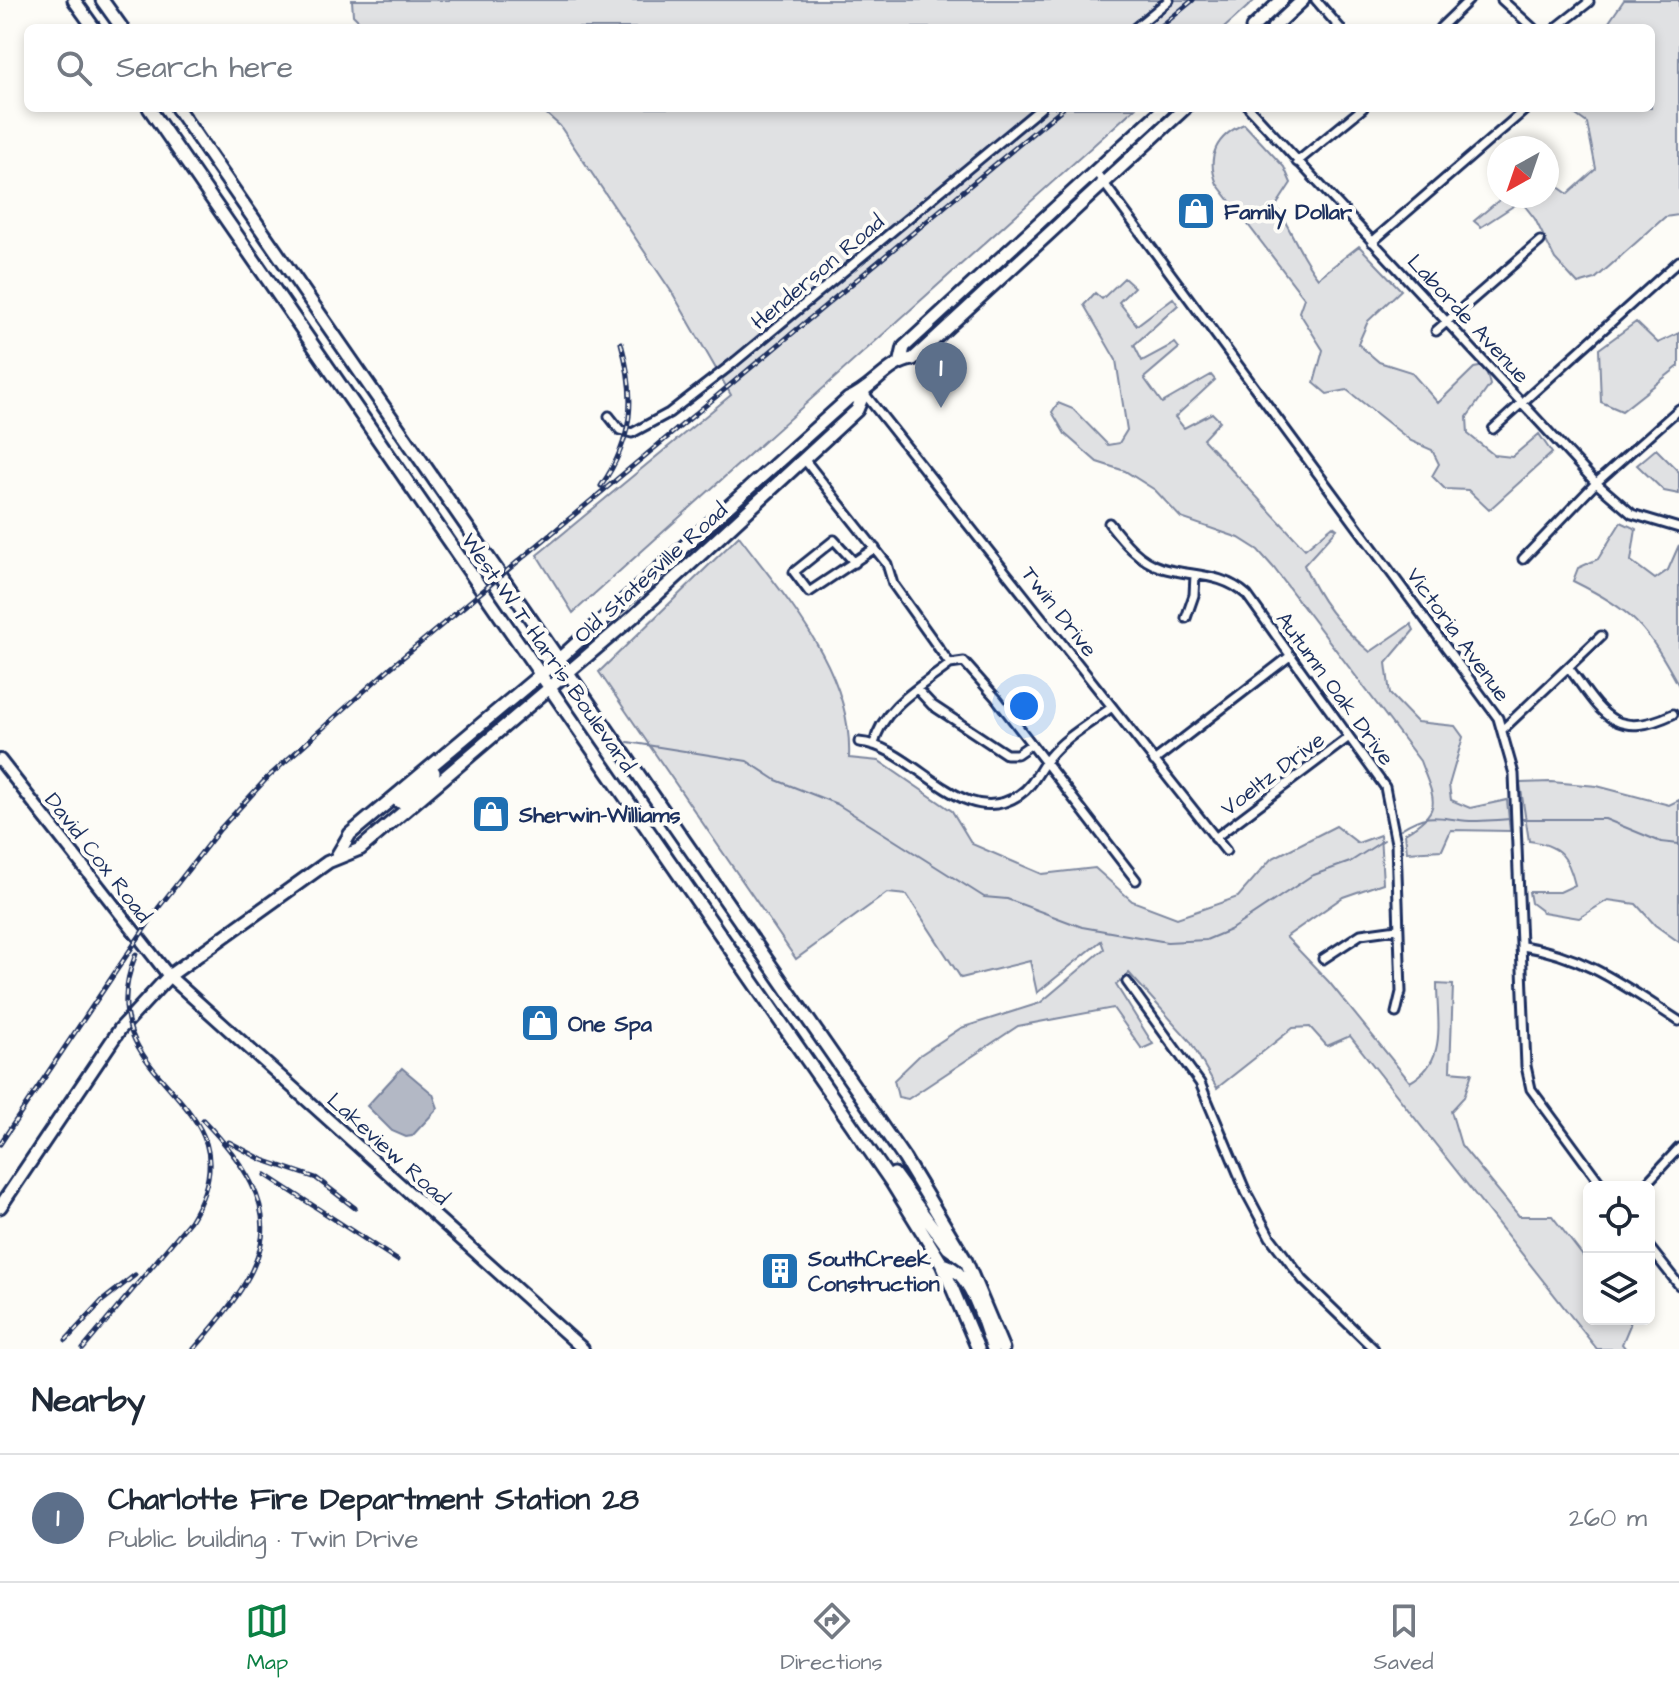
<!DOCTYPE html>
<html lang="en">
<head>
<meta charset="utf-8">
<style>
	:root { --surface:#fff; --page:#f6f6f7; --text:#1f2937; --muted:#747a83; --line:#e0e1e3; --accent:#0b8043 }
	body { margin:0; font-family:"Architects Daughter",sans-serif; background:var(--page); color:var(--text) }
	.controls { position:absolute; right:24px; bottom:24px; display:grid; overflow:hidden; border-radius:12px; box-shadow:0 4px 12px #0003 }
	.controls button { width:72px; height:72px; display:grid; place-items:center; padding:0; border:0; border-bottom:2px solid var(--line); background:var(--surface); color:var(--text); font:40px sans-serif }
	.compass { position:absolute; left:1487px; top:136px; width:72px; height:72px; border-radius:50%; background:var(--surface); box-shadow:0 4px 12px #0003; rotate:220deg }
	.you { position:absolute; left:1024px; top:706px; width:28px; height:28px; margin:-20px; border:6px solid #fff; border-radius:50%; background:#1a73e8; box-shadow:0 0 0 12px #1a73e833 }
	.badge { display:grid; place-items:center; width:52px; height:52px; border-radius:50%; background:var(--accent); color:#fff; font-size:26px; font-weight:700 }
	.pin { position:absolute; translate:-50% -66px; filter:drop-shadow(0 2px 4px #0008) }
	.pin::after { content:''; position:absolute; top:42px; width:28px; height:24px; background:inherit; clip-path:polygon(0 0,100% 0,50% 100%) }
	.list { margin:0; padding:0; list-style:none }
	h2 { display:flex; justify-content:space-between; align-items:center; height:104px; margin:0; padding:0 32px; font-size:34px }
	h2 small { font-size:26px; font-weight:400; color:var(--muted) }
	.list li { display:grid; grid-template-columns:52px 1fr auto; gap:24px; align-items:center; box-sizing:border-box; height:128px; padding:0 32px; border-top:2px solid var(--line) }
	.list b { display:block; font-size:30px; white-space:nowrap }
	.list p { margin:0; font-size:26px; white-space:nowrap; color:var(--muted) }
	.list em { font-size:26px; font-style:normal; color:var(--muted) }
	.icon { flex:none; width:44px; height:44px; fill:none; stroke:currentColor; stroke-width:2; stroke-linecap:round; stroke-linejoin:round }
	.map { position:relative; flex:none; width:1679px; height:1349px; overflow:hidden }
	.search { position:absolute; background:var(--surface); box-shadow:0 4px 12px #0003; left:24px; right:24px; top:24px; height:88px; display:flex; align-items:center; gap:20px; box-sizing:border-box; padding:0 28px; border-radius:12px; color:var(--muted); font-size:30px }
	.sheet { height:232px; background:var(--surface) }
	nav { display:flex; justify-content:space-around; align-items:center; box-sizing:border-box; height:112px; border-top:2px solid var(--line); background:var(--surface); font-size:22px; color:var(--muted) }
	nav a { display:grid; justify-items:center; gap:4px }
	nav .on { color:var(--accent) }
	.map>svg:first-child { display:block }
</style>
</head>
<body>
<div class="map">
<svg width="1679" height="1349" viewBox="0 0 1679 1349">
	<rect width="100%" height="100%" fill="#fdfcf7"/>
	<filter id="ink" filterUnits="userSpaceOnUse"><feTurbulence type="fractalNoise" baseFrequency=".0125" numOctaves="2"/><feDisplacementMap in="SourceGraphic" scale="16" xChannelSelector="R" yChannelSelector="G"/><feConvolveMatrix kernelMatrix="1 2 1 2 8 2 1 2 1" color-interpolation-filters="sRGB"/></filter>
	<g filter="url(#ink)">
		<path fill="#e0e1e3" stroke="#7e88a0" stroke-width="2" d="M352 0H1255L1224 28H366L353 15Z
			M1624 0H1679V215L1665 217 1595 279 1578 284 1555 259 1535 219 1521 201 1481 227 1474 221 1504 196H1547V179L1568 194 1596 169 1587 123 1566 108H1651V28H1605Z
			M540 108H1135L573 613 537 555 731 395 673 294 560 126Z
			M1244 124 1284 167 1291 183 1276 206C1292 231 1300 256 1318 278L1359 246 1401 290 1368 321 1358 344 1379 362 1411 372 1438 403 1474 368 1485 366 1490 385 1467 417 1468 434 1494 455 1512 457 1539 434 1552 453 1489 510 1468 490 1445 489 1432 476 1439 464 1432 450 1411 441 1347 390 1327 394 1314 383 1323 350 1299 312 1304 298 1217 184C1206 157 1216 136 1244 124Z
			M1124 278 1134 287 1119 302 1137 325 1173 298 1178 305 1134 345 1142 361 1175 343 1179 348 1144 378 1162 403 1211 375 1215 380 1175 417 1184 428 1212 413 1220 421 1203 439 1305 549 1333 526 1337 529 1304 565C1318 599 1342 629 1370 652L1411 624 1414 630 1386 663 1390 694 1417 722 1455 726 1463 737 1449 785 1451 800 1470 808 1507 800 1510 831 1451 830 1442 850 1407 852 1405 833C1445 810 1434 799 1420 761L1273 567 1258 550 1239 538 1181 518 1155 490 1125 471 1097 462 1065 434 1052 412 1058 403 1073 409 1108 445 1119 443 1127 430 1116 360 1084 305 1095 293 1102 299Z
			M1636 322 1658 343 1679 333V366L1622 411 1601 402 1599 349Z
			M1656 449 1679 472V494L1664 491 1637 465Z
			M1621 522 1636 529 1631 561 1655 579 1668 570 1679 545V686C1646 626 1635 612 1573 581L1578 568 1598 559Z
			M739 536C788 601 853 672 849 758L879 761 952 811 972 844 1042 874 1095 868 1132 901 1177 918 1238 897 1271 859 1336 826 1358 843 1380 835 1383 883 1343 897 1286 937 1329 982 1410 1082C1448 1061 1437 1023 1437 984L1453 985 1450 1071 1472 1073 1464 1097 1451 1111 1461 1145 1519 1216H1552L1589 1264V1319H1627L1630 1325 1622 1344 1626 1349H1597L1350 1036 1327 1046 1310 1027 1293 1028 1217 1088 1190 1041 1129 973 1116 985 1153 1044 1142 1049 1113 1008 1018 1026 908 1099 898 1097 894 1080 920 1055 961 1028 1040 1003 1104 949 1101 941 1037 993 1030 961 961 978 907 895 887 893 796 959 599 672Z
			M1551 782 1597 786 1669 805 1679 800V942L1655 925 1636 904 1608 900 1579 918 1543 912 1531 903 1529 892H1560L1575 885C1568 856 1560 845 1529 841L1520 783Z"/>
		<path fill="#b3b8c5" stroke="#76819c" stroke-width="2" d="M402 1068 433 1094 438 1108 412 1136 406 1137 392 1131 367 1106Z"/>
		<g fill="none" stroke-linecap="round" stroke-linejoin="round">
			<path stroke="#76819c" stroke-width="2" d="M628 742 747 761 776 780 837 804 984 897 1007 899 1082 927 1167 942 1206 940 1230 930 1311 876 1350 862 1384 840
				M1523 819H1605L1661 842 1679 844
				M1401 829C1431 810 1439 819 1470 821 1483 821 1497 820 1510 819"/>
			<defs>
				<path id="street" d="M1316 0 1340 28
					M1502 0 1533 28
					M1135 28 1169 0
					M1440 28 1469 0
					M1556 28 1589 2
					M1249 108 1596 483 1632 514 1679 528
					M1297 162 1363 108
					M1095 171 1498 718 1514 774 1526 1066 1531 1089 1603 1187
					M1372 242 1527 108
					M1436 331 1540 241
					M864 393 1226 851
					M609 416 620 430 632 433 669 413 731 365 1041 108
					M1493 429 1679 261
					M804 459 887 564 893 584 950 664 964 662 996 698 1136 880
					M1109 523C1123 541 1139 561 1162 568 1193 577 1221 572 1247 595L1385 787 1396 843 1401 992 1396 1013
					M1523 559 1596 483 1679 409
					M855 563 834 540 794 572 809 592 875 548
					M1186 618 1194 595 1195 575
					M1569 668C1601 712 1614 742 1673 714
					M918 690 932 705 1006 754H1017L1030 745
					M1502 730 1601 636
					M859 742C914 746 962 833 1019 795 1033 786 1039 770 1049 757 1065 737 1092 722 1112 707
					M874 744C882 707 922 686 950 664
					M1154 761 1290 656
					M1215 838 1349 737
					M1523 946C1586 956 1626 987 1679 1021
					M1323 959 1361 934 1397 929
					M1127 982 1200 1083 1246 1192 1270 1237 1303 1280 1374 1349
					M1643 1187 1679 1148
					M1649 1247 1679 1285"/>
				<path id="secondary" d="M0 760 169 976 583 1349"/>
				<path id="primary" d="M74 0 94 28
					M102 0 122 28
					M1252 28 1282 0
					M1273 28 1303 0
					M149 108 892 1183 942 1264 978 1349
					M177 108 904 1158 966 1261 1003 1349
					M901 360 904 347 1164 108
					M399 802 434 772
					M337 856 350 834 559 659 848 399C872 390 888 362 913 359L1185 108
					M894 1174 948 1248 966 1261
					M0 1207 120 1029 169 976 328 862 360 849 633 617 857 410 864 393
					M942 1264C972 1270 983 1324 993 1349"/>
			</defs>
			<use href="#street" stroke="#1b2f5e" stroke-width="13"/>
			<use href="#secondary" stroke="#1b2f5e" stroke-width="16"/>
			<use href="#primary" stroke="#1b2f5e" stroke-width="17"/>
			<use href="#street" stroke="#fdfcf7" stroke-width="7"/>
			<use href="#secondary" stroke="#fdfcf7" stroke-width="10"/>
			<use href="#primary" stroke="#fdfcf7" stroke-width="11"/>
			<defs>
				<path id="rail" d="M1159 28 1193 0
					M601 486C634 438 636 397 621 343
					M229 1142 263 1160 316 1178 355 1208
					M0 1144 159 907 220 829 268 777 390 668 1063 108
					M266 1175 397 1260
					M66 1340 102 1301 135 1275
					M83 1349 190 1221C268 1096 81 1087 136 954
					M194 1349C272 1260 295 1215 203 1120"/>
			</defs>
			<use href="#rail" stroke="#1b2f5e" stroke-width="5"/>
			<use href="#rail" stroke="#fdfcf7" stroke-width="2" stroke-dasharray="6" stroke-linecap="butt"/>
		</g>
	</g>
	<defs>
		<symbol id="shop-square" viewBox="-11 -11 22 22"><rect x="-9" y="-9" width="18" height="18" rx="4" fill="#1f6fb2" stroke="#fdfcf7"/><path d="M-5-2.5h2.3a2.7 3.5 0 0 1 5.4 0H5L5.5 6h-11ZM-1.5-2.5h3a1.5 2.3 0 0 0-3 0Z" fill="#fff"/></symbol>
		<symbol id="building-square" viewBox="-11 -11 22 22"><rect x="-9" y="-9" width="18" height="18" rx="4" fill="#1f6fb2" stroke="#fdfcf7"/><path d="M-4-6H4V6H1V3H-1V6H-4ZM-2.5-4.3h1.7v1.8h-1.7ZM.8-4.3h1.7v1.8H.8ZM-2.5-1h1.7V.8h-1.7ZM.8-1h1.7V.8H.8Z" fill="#fff"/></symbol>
	</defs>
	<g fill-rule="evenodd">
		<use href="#shop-square" x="1174" y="189" width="44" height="44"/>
		<use href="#shop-square" x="469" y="792" width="44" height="44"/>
		<use href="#shop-square" x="518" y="1001" width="44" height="44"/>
		<use href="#building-square" x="758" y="1249" width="44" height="44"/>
	</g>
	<g text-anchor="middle" stroke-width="8" stroke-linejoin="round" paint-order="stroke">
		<g font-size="22" font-weight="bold" fill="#1b2f5e" stroke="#fdfcf7" text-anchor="start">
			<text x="1224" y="219">Family Dollar</text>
			<text x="519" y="822">Sherwin-Williams</text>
			<text x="568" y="1031">One Spa</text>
			<text x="808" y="1266">SouthCreek<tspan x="808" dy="25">Construction</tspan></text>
		</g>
		<g font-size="22" fill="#1b2f5e" stroke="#fdfcf7">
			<text transform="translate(817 271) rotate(-40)" y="8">Henderson Road</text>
			<text transform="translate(1469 318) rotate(47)" y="8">Laborde Avenue</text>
			<text transform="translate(650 572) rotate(-42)" y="8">Old Statesville Road</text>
			<text transform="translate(1060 611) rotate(52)" y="8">Twin Drive</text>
			<text transform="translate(1459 634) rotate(54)" y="8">Victoria Avenue</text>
			<text transform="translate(549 652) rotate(55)" y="8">West W T Harris Boulevard</text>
			<text transform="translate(1336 688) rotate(54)" y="8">Autumn Oak Drive</text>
			<text transform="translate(1272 773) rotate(-37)" y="8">Voeltz Drive</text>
			<text transform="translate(99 857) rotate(52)" y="8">David Cox Road</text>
			<text transform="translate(389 1148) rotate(42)" y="8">Lakeview Road</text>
		</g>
	</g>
</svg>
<div class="controls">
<button><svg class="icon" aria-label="locate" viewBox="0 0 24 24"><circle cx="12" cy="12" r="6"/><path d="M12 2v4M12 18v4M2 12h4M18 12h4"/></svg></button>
<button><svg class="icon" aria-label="layers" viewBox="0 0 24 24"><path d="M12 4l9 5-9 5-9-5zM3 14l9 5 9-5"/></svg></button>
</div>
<svg class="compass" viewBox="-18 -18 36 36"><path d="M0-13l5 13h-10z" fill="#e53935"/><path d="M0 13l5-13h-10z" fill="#747a83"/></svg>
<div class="you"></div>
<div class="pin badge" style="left:941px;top:408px;background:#5c6f8a">1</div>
<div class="search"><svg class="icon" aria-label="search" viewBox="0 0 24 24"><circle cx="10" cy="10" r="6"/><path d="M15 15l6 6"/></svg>Search here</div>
</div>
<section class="sheet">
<h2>Nearby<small></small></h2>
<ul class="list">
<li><span class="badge" style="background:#5c6f8a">1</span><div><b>Charlotte Fire Department Station 28</b><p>Public building · Twin Drive</p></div><em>260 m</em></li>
</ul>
</section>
<nav>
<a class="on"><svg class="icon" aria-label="map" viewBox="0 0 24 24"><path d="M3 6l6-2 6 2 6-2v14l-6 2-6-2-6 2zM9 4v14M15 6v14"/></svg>Map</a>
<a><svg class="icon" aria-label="directions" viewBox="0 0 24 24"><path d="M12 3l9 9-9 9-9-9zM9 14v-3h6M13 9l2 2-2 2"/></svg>Directions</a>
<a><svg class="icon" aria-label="saved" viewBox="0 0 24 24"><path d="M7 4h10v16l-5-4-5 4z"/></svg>Saved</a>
</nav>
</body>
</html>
